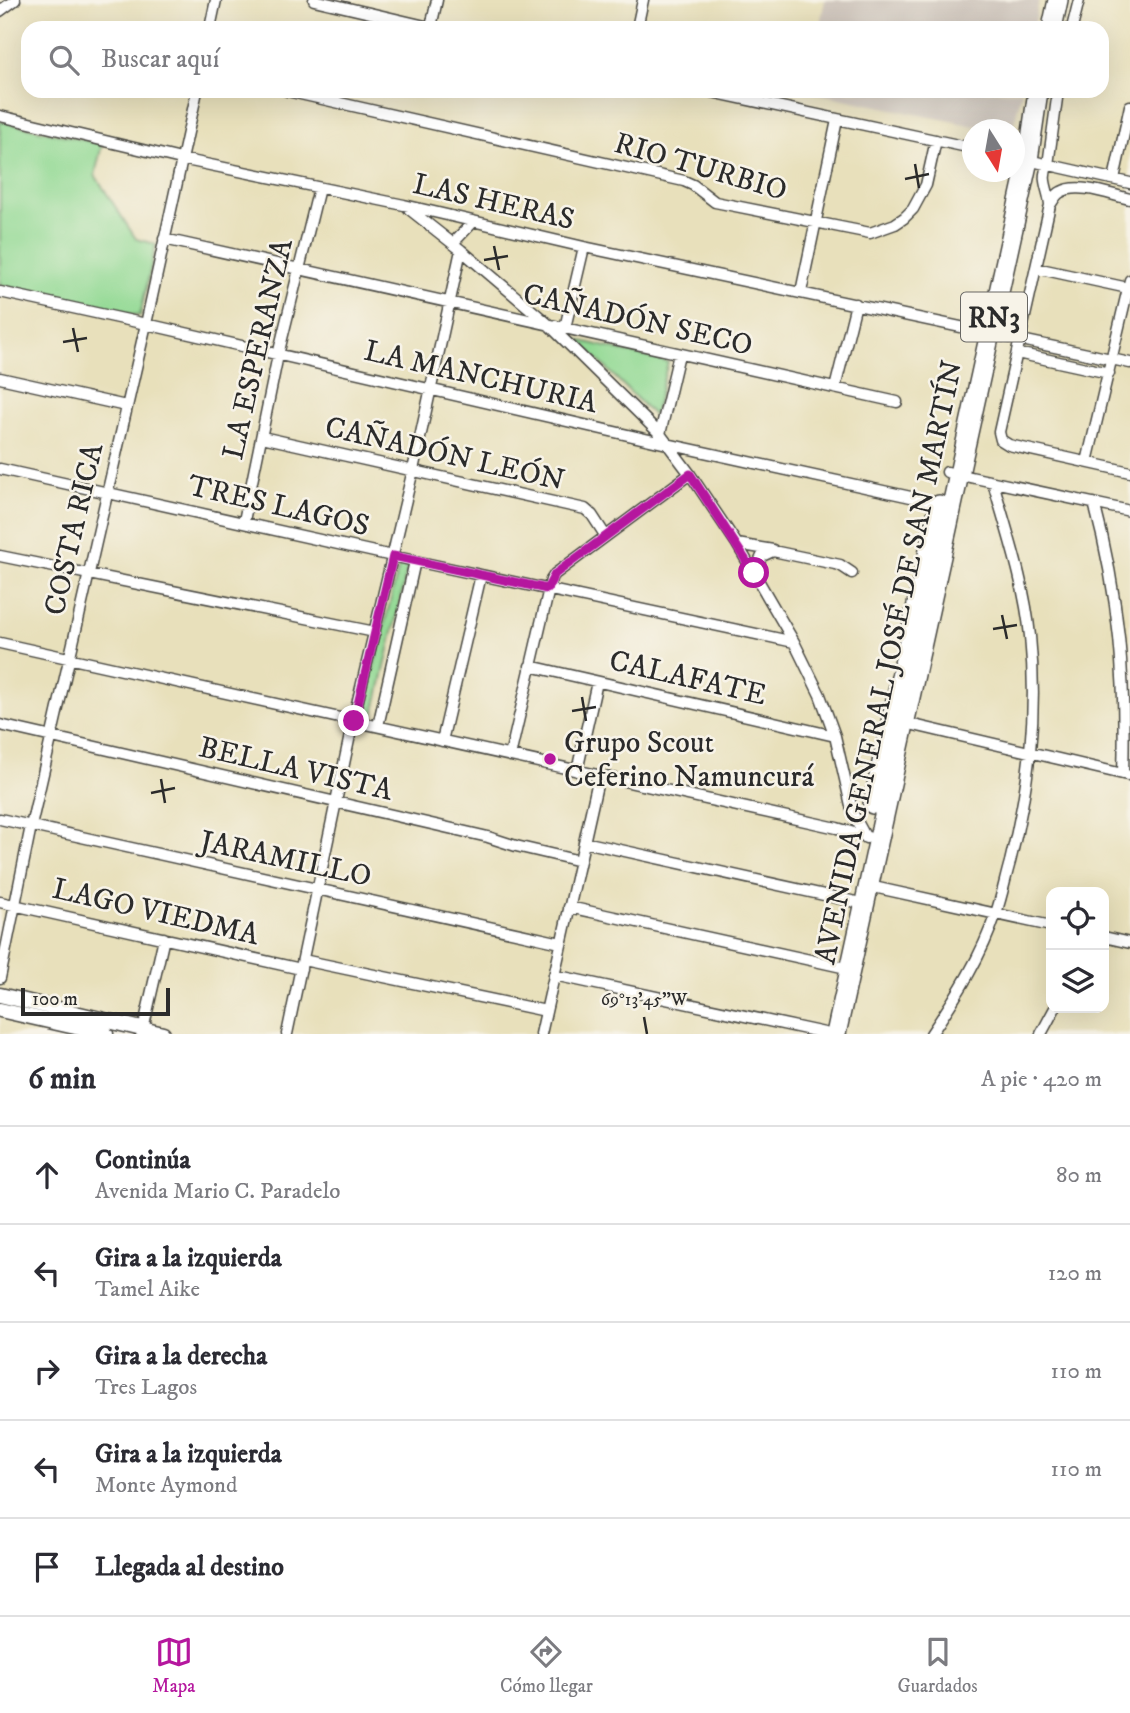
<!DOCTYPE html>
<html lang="es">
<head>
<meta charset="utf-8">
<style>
	:root { --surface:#fff; --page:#f2f2f3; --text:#2b2b33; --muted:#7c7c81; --line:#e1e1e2; --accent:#b5179e }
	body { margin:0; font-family:"IM FELL DW Pica",serif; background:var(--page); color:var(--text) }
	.controls { position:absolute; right:21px; bottom:21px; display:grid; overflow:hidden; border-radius:14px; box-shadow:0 7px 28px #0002 }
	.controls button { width:63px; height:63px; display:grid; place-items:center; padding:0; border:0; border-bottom:2px solid var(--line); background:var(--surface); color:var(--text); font:35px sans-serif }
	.compass { position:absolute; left:962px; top:119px; width:63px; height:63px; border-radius:50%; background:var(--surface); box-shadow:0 7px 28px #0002; rotate:169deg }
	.scale { position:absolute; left:21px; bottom:18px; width:149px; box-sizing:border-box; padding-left:7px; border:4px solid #2b2b2b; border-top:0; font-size:19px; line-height:24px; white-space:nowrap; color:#2b2b2b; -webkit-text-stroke:5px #f7f3e8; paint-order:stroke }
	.stop { position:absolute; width:21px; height:21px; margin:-16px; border:5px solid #b5179e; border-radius:50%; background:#fff }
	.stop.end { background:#b5179e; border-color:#fff; box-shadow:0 2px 7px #0008 }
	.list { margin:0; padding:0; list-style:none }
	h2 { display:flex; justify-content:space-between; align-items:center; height:91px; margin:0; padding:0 28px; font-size:30px }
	h2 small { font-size:23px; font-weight:400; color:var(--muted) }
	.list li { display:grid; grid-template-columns:46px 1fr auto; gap:21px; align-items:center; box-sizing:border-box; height:98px; padding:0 28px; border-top:2px solid var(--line) }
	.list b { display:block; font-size:26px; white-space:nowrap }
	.list p { margin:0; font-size:23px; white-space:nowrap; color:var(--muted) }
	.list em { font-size:23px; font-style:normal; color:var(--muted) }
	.icon { flex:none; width:38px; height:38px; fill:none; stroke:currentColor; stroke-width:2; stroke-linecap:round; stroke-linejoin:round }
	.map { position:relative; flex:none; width:1130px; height:1034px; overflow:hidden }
	.search { position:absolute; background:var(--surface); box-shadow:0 7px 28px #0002; left:21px; right:21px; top:21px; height:77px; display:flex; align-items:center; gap:18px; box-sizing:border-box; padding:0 24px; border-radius:21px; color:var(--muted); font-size:26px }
	.sheet { height:581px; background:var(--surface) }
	nav { display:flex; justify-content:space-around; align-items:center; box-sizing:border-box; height:98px; border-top:2px solid var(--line); background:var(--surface); font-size:19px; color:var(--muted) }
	nav a { display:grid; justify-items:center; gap:4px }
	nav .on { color:var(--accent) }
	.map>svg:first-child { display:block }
</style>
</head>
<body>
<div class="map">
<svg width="1130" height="1034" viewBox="0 0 1130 1034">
	<rect width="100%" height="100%" fill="#f7f3e8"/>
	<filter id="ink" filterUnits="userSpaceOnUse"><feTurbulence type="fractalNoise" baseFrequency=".0143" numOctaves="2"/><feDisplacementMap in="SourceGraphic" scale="14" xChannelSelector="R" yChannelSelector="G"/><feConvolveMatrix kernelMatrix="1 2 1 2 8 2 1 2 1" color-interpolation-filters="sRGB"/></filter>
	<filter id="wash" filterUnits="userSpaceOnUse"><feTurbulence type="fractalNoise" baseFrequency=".00686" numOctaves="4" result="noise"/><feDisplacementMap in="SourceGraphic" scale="28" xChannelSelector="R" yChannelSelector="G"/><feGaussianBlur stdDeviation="1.57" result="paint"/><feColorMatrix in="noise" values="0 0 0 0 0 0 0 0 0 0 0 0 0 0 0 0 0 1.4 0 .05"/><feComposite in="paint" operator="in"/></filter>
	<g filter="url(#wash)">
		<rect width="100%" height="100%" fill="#e8e0bb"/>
		<path fill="#ccc2b9" d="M825 0H1039L1034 28H819Z
			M805 91H1022L1012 130 989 129Z"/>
		<path fill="#91d993" stroke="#5e825f" stroke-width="2" d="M0 121 102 144 95 175 136 239 156 244 140 316 0 285Z
			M578 340 668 362 654 416Z
			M400 562 408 566 373 719 362 714Z"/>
	</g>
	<g filter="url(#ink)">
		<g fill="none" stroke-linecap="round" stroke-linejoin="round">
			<defs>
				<path id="street" d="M314 0 434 28
					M0 11 15 0
					M431 27 437 0
					M210 28 216 0
					M637 28 643 0
					M1072 28 1079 0
					M287 91 684 181 693 185 715 202 870 233 895 224 904 218 913 209 926 185 936 140
					M707 91 972 148
					M1058 91 1048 165C1040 180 1049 189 1050 205L999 432 1001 440 1009 445 1130 472
					M0 116 181 159 404 205 584 247 1130 363
					M1014 157 1130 183
					M1114 179 1130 106
					M1050 205C1053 201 1056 194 1061 192 1079 182 1111 195 1130 199
					M409 209 461 250 548 324 660 434 690 474 737 544 794 642 820 695 835 736 853 814 866 838
					M164 239 897 402
					M453 243 473 222
					M1036 268 1128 288
					M0 292 146 324 667 444 943 504
					M801 292 837 120
					M565 328 584 247
					M1017 353 1109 373
					M0 378 126 406
					M835 388 856 304
					M660 434 679 354
					M262 437 585 509 592 515 605 535
					M1087 462 1130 280
					M0 469 415 561 794 642
					M947 472 1130 511
					M1094 503C1119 596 1126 678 1123 774
					M244 521 278 355 319 188
					M737 544 773 550
					M0 556 375 632
					M754 573 762 556 773 551 840 565 852 573
					M0 643 837 828 878 840
					M530 666 835 736
					M901 722 1127 775
					M0 725 488 837 516 846 580 861
					M378 726 415 561
					M442 741 481 575
					M510 756 551 580 555 574 690 474
					M577 771 597 682
					M0 819 561 943
					M584 842 865 904
					M869 886 1051 926
					M0 902 301 969
					M569 907 851 969
					M1104 937 1130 943
					M303 960 546 1011
					M554 975 829 1034
					M0 978 31 826 146 324 197 91
					M142 1034 164 938
					M287 1034 353 721 413 470 461 250
					M541 1034 599 776
					M931 1034C956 997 982 956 996 913 1002 896 1005 879 1010 862 1029 786 1038 714 1030 636 1025 584 1007 532 993 482
					M1041 1034 1055 1008"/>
				<path id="secondary" d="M0 995 163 1034
					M0 1010 106 1034"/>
				<path id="highway" d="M1052 28 1058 0
					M873 804 939 505
					M836 1034 1028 160 1038 91"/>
			</defs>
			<use href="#street" stroke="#474641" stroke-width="13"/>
			<use href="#secondary" stroke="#474641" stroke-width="17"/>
			<use href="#highway" stroke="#474641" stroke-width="22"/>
			<use href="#street" stroke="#fff" stroke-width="10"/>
			<use href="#secondary" stroke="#fff" stroke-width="14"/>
			<use href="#highway" stroke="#fff" stroke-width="19"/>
		</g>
	</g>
	<g fill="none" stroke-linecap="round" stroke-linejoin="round" filter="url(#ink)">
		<path stroke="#b5179e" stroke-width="9" d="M354 721 393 556 547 589 555 574 690 474 754 573"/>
	</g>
	<path fill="none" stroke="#2b2b2b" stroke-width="2.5" d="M915 164 919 188M905 179 929 174M494 246 499 270M484 260 508 256M73 328 78 352M63 342 87 338M1002 615 1007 639M993 629 1017 625M582 697 586 721M572 711 596 707M161 779 165 803M151 793 175 788M644 1017 647 1034"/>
	<circle fill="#b5179e" stroke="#f7f3e8" stroke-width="2.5" cx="550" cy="759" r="7"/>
	<g text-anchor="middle" stroke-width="5" stroke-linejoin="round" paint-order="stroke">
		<rect fill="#f7f3e8" stroke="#686764" stroke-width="2" x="961" y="292.5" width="66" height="49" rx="5"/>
		<g font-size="28" font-weight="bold" fill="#2b2b2b">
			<text x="994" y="327">RN3</text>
		</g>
		<g font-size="30" fill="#2b2b2b" stroke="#f7f3e8">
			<text transform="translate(701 166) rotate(16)" y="10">RIO TURBIO</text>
			<text transform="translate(494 201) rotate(13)" y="10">LAS HERAS</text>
			<text transform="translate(638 319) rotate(13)" y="10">CAÑADÓN SECO</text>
			<text transform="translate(257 349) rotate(-77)" y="10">LA ESPERANZA</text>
			<text transform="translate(481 376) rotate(13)" y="10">LA MANCHURIA</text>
			<text transform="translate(445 453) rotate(13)" y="10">CAÑADÓN LEÓN</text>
			<text transform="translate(279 505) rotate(13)" y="10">TRES LAGOS</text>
			<text transform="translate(73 529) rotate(-77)" y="10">COSTA RICA</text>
			<text transform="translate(888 662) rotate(-78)" y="10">AVENIDA GENERAL JOSÉ DE SAN MARTÍN</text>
			<text transform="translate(688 677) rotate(13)" y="10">CALAFATE</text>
			<text transform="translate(296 768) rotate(13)" y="10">BELLA VISTA</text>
			<text transform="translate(286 858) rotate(12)" y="10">JARAMILLO</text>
			<text transform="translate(156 911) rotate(13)" y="10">LAGO VIEDMA</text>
		</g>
		<g font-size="30" fill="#2b2b2b" stroke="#f7f3e8" text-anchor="start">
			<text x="564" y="752">Grupo Scout<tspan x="564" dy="34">Ceferino Namuncurá</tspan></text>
		</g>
	</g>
	<g font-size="18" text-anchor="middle" fill="#2b2b2b" stroke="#f7f3e8" stroke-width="5" stroke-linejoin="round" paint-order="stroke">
		<text x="644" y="1005">69°13'45"W</text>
	</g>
</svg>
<div class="controls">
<button><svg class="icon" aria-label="locate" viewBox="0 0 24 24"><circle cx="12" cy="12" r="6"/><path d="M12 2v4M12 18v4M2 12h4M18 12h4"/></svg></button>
<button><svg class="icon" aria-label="layers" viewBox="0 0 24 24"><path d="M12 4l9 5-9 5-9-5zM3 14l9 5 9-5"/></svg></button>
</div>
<svg class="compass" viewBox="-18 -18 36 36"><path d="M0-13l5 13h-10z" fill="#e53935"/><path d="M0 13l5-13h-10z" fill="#7c7c81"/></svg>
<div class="scale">100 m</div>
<div class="stop" style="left:754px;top:573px"></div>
<div class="stop end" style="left:354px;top:721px"></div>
<div class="search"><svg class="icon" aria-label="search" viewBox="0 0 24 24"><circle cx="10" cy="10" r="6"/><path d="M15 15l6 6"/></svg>Buscar aquí</div>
</div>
<section class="sheet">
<h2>6 min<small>A pie · 420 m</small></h2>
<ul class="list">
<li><svg class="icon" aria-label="ahead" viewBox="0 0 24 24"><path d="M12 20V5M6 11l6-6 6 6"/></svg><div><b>Continúa</b><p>Avenida Mario C. Paradelo</p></div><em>80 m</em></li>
<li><svg class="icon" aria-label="left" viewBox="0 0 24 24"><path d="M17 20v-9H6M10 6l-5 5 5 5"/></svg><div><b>Gira a la izquierda</b><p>Tamel Aike</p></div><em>120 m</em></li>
<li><svg class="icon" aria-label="right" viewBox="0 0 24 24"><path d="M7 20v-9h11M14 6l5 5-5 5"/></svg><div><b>Gira a la derecha</b><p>Tres Lagos</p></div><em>110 m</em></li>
<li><svg class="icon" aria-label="left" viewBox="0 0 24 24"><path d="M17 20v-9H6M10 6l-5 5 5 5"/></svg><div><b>Gira a la izquierda</b><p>Monte Aymond</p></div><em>110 m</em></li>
<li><svg class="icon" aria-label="arrive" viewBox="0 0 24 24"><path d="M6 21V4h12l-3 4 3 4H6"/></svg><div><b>Llegada al destino</b></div></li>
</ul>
</section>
<nav>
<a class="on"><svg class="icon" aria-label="map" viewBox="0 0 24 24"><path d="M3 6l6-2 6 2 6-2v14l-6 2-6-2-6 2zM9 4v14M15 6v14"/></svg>Mapa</a>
<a><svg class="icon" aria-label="directions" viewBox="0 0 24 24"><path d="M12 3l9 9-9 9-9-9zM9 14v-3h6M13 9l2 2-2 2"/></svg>Cómo llegar</a>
<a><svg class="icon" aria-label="saved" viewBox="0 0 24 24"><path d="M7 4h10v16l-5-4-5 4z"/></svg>Guardados</a>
</nav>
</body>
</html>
